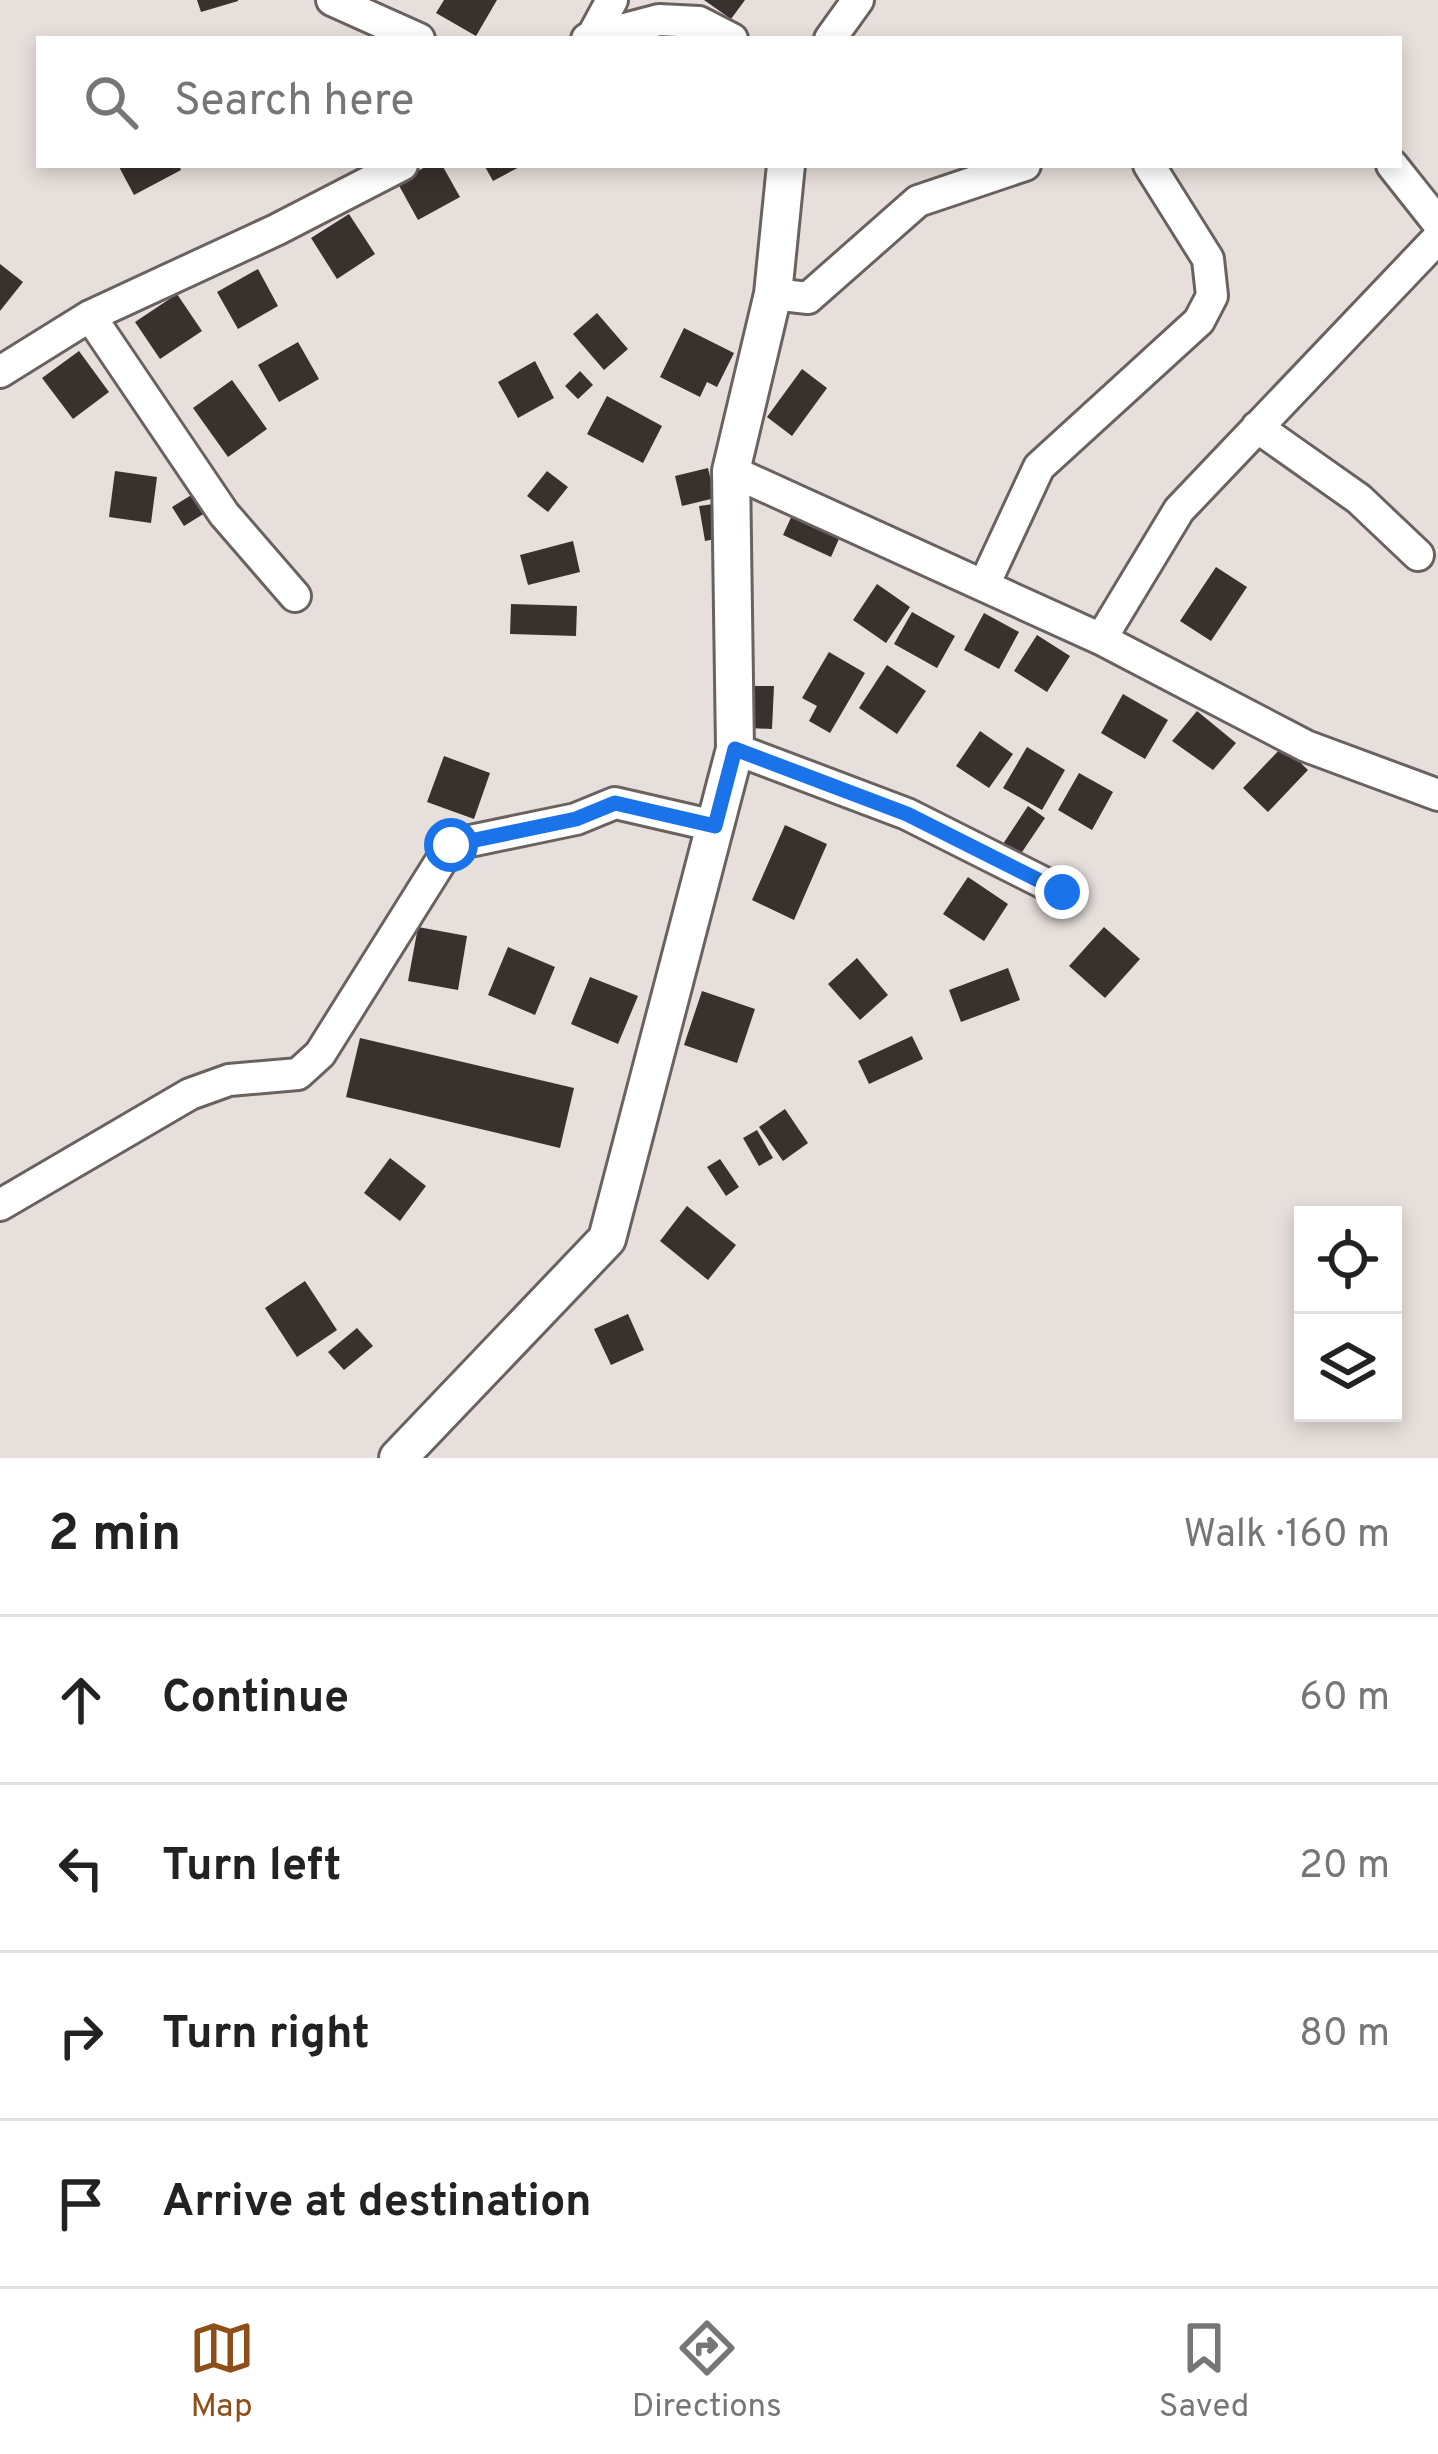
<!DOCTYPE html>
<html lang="en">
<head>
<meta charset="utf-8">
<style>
	:root { --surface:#fff; --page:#f2f2f2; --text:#222; --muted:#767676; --line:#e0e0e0; --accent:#8e4e17 }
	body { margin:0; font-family:Overpass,sans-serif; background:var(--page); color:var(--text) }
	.controls { position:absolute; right:36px; bottom:36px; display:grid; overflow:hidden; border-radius:0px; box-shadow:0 6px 18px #0003 }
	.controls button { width:108px; height:108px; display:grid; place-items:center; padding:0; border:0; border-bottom:3px solid var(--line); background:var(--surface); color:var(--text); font:60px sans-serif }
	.stop { position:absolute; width:36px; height:36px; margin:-27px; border:9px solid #1a73e8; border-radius:50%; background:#fff }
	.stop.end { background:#1a73e8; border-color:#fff; box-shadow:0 3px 12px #0008 }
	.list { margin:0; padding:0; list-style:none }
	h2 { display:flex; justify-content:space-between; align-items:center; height:156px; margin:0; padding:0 48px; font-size:51px }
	h2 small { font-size:39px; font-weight:400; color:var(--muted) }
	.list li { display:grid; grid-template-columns:78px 1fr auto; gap:36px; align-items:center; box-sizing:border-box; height:168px; padding:0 48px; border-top:3px solid var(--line) }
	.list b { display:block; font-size:45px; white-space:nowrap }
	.list em { font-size:39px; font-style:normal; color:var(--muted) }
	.icon { flex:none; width:66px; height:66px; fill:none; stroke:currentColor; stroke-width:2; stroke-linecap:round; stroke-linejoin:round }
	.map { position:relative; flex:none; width:1438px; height:1458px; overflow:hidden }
	.search { position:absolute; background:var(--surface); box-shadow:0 6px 18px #0003; left:36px; right:36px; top:36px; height:132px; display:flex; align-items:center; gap:30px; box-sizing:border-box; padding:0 42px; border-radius:0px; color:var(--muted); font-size:45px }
	.sheet { height:828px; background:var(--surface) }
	nav { display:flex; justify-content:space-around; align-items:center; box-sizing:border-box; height:168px; border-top:3px solid var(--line); background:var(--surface); font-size:33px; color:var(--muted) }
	nav a { display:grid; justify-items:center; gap:6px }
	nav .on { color:var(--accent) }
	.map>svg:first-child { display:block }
</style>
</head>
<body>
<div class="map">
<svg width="1438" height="1458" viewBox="0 0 1438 1458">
	<rect width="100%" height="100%" fill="#e7dfdb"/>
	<path fill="#38312e" d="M197 0H238V1L201 12Z
		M444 0H497L476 36 436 13Z
		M704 0H745L731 19Z
		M118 165H179L181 170 134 195Z
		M429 165H442L460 197 418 220 397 182Z
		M484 165H523L493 181Z
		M349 214 375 254 337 279 311 238Z
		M0 264 23 282 0 311Z
		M258 269 278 306 238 329 217 292Z
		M177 294 202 331 160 359 135 322Z
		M597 313 628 349 604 370 573 334Z
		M684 328 734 353 717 387 707 382 700 397 660 377Z
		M298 342 319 379 279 402 258 365Z
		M79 351 109 392 73 419 42 378Z
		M535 361 554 398 518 418 498 382Z
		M802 369 827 388 792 436 767 417Z
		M580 371 593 385 578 399 565 386Z
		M232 380 267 429 228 457 193 408Z
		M607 396 662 426 643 463 587 434Z
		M708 468 715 498 682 506 675 476Z
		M115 471 157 477 151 523 109 517Z
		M547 471 568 487 548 512 527 496Z
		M193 494 205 513 184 526 172 507Z
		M721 503 726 537 705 541 699 506Z
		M794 511 842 532 831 557 783 535Z
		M573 541 580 572 528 585 520 555Z
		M1216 567 1247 587 1211 641 1180 621Z
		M877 584 910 607 886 643 853 620Z
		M511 604 577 606 576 636 510 634Z
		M912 612 955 636 937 668 894 644Z
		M984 613 1019 632 999 669 964 650Z
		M1037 635 1070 656 1047 692 1014 671Z
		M829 652 865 673 830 733 809 721 817 706 802 698Z
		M887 665 926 691 897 734 859 708Z
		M751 686H774L772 729 750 728Z
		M1123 694 1168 720 1145 759 1101 733Z
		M1197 711 1236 743 1213 770 1172 741Z
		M980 731 1013 754 989 788 956 766Z
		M1283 746 1308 770 1268 812 1243 788Z
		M1027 747 1065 770 1042 810 1003 788Z
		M444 756 490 773 474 819 427 802Z
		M1079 773 1113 792 1092 830 1058 810Z
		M1028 806 1045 818 1020 855 1003 844Z
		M785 825 827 844 794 920 752 900Z
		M968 877 1008 904 984 941 943 914Z
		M418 927 467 936 458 990 408 981Z
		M1104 927 1140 959 1105 998 1069 966Z
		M508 947 555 967 535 1015 488 995Z
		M857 958 888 995 860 1020 828 984Z
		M1008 968 1020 1000 961 1022 949 990Z
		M590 977 638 996 618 1044 571 1024Z
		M702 991 755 1009 737 1063 684 1045Z
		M912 1036 923 1059 869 1084 858 1061Z
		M360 1038 574 1088 560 1148 346 1097Z
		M785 1109 808 1143 783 1161 759 1127Z
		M757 1130 773 1158 759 1166 743 1138Z
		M390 1158 426 1186 400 1221 364 1193Z
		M720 1159 739 1187 726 1196 707 1167Z
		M687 1206 736 1245 708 1280 660 1241Z
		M305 1281 337 1330 297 1357 265 1308Z
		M628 1314 644 1350 611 1365 594 1329Z
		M357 1328 373 1346 344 1370 328 1352Z"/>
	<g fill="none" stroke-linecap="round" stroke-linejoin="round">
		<defs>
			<path id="minor" d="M332 0 419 39
				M593 35 612 0
				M587 39 659 20 699 22 732 39
				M830 39 858 0
				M1392 165 1438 223
				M773 294 808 298 918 201 1025 165
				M90 316 224 514 295 596
				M0 372 90 316 276 230 402 165
				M1257 427 1359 499 1418 555
				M731 471 1101 639 1306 746 1438 795
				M984 585 1039 467 1199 321 1212 296 1208 259 1149 165
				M1101 639 1179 510 1438 238
				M735 749 907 814 1062 892
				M0 1205 190 1094 229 1080 298 1074 320 1054 451 845 576 819 615 803 715 826"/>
			<path id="tertiary" d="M398 1458 607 1239 735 749 731 471 773 294 786 165"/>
		</defs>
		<use href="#minor" stroke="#69625e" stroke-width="36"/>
		<use href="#tertiary" stroke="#69625e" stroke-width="42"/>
		<use href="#minor" stroke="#fff" stroke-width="30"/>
		<use href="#tertiary" stroke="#fff" stroke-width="36"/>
	</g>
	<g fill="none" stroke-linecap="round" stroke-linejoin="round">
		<path stroke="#1a73e8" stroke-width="15" d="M451 845 576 819 615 803 715 826 735 749 907 814 1062 892"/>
	</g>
</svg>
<div class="controls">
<button><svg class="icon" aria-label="locate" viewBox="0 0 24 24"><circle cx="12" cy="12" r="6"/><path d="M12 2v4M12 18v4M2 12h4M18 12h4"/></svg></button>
<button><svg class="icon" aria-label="layers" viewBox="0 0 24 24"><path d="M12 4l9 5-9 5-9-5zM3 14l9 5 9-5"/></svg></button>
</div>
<div class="stop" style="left:451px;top:845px"></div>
<div class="stop end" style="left:1062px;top:892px"></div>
<div class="search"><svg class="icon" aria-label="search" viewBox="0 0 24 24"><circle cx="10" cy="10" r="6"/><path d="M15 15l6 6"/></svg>Search here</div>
</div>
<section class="sheet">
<h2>2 min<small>Walk · 160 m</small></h2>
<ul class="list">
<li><svg class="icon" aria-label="ahead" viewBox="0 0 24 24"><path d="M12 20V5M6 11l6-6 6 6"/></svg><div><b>Continue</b></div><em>60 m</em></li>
<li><svg class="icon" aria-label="left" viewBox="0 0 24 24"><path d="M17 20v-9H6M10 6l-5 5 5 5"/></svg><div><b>Turn left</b></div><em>20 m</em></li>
<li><svg class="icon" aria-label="right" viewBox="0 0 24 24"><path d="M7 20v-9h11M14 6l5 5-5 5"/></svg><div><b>Turn right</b></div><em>80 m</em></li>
<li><svg class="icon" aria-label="arrive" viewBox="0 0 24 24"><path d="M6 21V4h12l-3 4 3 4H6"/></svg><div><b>Arrive at destination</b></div></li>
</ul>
</section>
<nav>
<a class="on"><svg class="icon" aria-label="map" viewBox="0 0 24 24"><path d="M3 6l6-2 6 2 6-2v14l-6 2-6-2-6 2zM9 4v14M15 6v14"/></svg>Map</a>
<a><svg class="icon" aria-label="directions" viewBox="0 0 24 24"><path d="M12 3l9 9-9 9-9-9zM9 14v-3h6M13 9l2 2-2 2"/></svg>Directions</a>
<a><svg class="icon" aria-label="saved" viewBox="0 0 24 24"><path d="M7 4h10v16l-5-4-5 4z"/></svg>Saved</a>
</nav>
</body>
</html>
